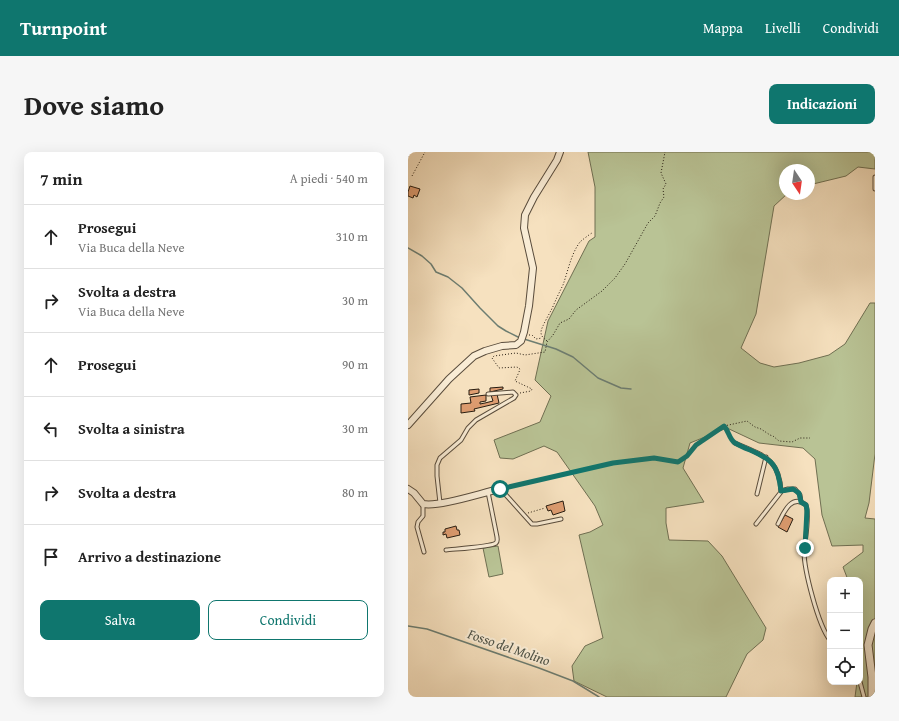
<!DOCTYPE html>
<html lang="it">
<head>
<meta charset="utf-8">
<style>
	:root { --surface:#fff; --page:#f6f6f6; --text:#222; --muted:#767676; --line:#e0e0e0; --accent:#0f766e }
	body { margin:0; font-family:"Gentium Book Plus",serif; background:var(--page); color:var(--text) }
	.controls { position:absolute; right:12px; bottom:12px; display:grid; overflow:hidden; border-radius:8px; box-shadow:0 4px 16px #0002 }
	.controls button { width:36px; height:36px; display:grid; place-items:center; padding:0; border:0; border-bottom:1px solid var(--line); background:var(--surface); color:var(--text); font:20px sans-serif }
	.compass { position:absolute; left:371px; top:12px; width:36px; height:36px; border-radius:50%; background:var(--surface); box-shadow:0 4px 16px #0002; rotate:167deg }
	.stop { position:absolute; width:12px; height:12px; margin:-9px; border:3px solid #0f766e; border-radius:50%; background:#fff }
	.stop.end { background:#0f766e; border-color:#fff; box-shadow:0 1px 4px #0008 }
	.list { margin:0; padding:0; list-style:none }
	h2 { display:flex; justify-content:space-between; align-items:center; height:52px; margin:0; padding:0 16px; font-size:17px }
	h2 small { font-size:13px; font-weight:400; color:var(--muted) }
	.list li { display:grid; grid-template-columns:26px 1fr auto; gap:12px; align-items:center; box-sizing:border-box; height:64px; padding:0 16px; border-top:1px solid var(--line) }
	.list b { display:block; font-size:15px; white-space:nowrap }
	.list p { margin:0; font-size:13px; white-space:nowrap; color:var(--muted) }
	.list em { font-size:13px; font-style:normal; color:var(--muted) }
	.actions { display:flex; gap:8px; padding:12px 16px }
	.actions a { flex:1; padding:9px 0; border:1px solid var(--accent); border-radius:8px; text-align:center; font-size:14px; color:var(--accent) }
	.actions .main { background:var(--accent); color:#fff }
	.icon { flex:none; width:22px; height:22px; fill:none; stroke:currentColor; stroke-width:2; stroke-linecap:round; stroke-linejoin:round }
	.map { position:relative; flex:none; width:467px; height:545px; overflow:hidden; border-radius:8px }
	header { display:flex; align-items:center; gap:24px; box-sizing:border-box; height:56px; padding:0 20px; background:var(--accent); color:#fff }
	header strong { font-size:19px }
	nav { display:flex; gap:22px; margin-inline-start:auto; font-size:14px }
	.intro { display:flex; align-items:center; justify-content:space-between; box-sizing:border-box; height:96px; padding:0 24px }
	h1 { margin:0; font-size:28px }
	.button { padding:10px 18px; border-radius:8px; background:var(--accent); color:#fff; font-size:14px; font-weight:700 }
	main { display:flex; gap:24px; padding:0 24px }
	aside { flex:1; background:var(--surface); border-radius:8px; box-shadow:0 4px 16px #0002 }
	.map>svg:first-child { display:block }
</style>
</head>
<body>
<header>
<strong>Turnpoint</strong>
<nav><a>Mappa</a><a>Livelli</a><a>Condividi</a></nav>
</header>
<div class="intro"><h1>Dove siamo</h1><a class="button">Indicazioni</a></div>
<main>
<aside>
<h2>7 min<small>A piedi · 540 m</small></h2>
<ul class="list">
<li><svg class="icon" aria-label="ahead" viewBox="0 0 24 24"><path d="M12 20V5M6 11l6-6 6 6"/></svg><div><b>Prosegui</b><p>Via Buca della Neve</p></div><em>310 m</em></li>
<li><svg class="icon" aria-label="right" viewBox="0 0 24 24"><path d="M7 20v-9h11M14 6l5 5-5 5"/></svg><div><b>Svolta a destra</b><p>Via Buca della Neve</p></div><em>30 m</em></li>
<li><svg class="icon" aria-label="ahead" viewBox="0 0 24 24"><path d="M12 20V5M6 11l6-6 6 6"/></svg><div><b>Prosegui</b></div><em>90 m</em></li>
<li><svg class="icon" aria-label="left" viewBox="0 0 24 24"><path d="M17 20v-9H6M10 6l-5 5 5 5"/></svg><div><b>Svolta a sinistra</b></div><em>30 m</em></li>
<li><svg class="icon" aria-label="right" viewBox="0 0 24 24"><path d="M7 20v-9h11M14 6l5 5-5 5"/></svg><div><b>Svolta a destra</b></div><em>80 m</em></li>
<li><svg class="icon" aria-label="arrive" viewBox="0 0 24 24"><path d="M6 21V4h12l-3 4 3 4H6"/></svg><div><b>Arrivo a destinazione</b></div></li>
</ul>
<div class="actions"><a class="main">Salva</a><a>Condividi</a></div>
</aside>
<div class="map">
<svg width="467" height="545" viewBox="0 0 467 545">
	<rect width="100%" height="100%" fill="#f6e1bf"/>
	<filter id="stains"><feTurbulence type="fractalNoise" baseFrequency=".005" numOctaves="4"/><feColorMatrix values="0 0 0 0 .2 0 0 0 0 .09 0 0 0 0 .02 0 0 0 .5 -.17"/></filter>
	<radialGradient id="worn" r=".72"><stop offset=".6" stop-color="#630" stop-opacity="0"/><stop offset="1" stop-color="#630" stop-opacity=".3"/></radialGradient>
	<path fill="#b9c395" stroke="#6f6f52" d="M180 0H467V17L450 15 438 24 401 33V18H377V42H379L366 54 348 162 333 196 352 211 366 215 391 211 421 203 437 192 462 151H467V302L461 351 457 366 467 367V545H447L449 530H452V428H440L435 415 455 400V393L424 394 414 363 407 307 395 296 351 291 319 276 282 291 275 316 296 350 258 356V371L261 388 300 389 314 404 358 476 355 488 339 502 318 545H199L166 529 164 514 177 494 195 486 171 383 182 380 195 373 187 354 149 300 136 294 105 307 92 306 86 288 132 270 143 244 127 228 140 169 181 89 187 85V35Z
		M90 394 95 422 81 425 75 396Z"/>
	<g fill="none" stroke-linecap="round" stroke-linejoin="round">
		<path stroke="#6d7d71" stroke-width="1.5" d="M0 96 14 104 23 112 28 120 40 125 54 136 72 156 90 174 98 179 112 186
			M116 187 148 197 165 205 190 226 213 236 223 237
			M0 474 19 477 131 516 165 529 191 545"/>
	</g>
	<path fill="#df9d71" stroke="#251b10" d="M2 34 12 37 9 45 6 43 5 46 0 44V40Z
		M95 235V237L82 240V236Z
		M71 237V241L61 243V238Z
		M89 242 91 251 66 257 67 259 53 261V252L63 251 62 245 78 243V249L72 250V252L77 251 85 249 83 243Z
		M155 349 157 359 145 363 143 358 140 359 138 354Z
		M377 363 385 367 379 380 370 375Z
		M48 374 49 378H51L52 383 39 386 38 382 35 383V380H37V377Z"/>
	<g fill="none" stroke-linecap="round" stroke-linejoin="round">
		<defs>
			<path id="service" d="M467 25V37
				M327 291C354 303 372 306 373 340L348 372
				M373 339 380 337H387L392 343 393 350
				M97 342 124 372H129L153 367
				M349 342 358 305
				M32 351 29 324V313L32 306 53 288 60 276 68 268 106 246 108 243 105 240 80 242
				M15 353V364L10 370 9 375 16 400
				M370 372C375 362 383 341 398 353 402 364 397 387 396 399 396 418 410 473 422 488
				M38 398C46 397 83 395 88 391 90 389 89 387 89 385L80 340
				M452 530 456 545"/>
			<path id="minor" d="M0 273 41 227 66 204 77 199 94 194 108 193 113 189 116 180 121 154 125 116 116 76 117 63 126 45 149 8 152 0
				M0 337 6 341 15 352C32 355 73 341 92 337"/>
			<path id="tertiary" d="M464 545V525L460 493 464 477 467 471"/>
		</defs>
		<use href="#service" stroke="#594c3c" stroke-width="5"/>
		<use href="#minor" stroke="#594c3c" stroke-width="8"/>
		<use href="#tertiary" stroke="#594c3c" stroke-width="9"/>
		<path stroke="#251b10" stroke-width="1" stroke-dasharray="1 2" stroke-linecap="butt" d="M0 5 2 0
			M4 24 17 0
			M121 183H124L128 187 134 186
			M139 189C136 186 133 185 133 180 133 175 144 158 146 152 149 145 152 139 155 133 160 119 163 102 172 90 174 88 182 82 184 81
			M112 241 123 239 124 237 107 229 111 220 112 217 109 215 91 216 84 206 86 204 108 201 117 203 137 200 139 190 145 183 152 171 161 167 168 158 194 139 207 126 217 112 240 71 247 64 252 51 256 45 255 37 258 32 253 21 257 0
			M316 274 339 269 347 275 353 277 362 283 365 284 371 289 384 290 392 286H402
			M97 336 177 317 205 311 246 306 270 310 279 304 288 293 316 274 324 288
			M120 361 137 356"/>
		<use href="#service" stroke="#f9ecd5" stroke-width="3"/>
		<use href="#minor" stroke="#f9ecd5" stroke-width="6"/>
		<use href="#tertiary" stroke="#f9ecd5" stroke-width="7"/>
	</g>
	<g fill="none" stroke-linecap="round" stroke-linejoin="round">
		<path stroke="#0f766e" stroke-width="5" d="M92 337 205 311 246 306 270 310 279 304 288 293 316 274C321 279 321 287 327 291 332 294 337 296 342 298 365 308 370 313 373 339L385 337 391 341 393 350 398 353 399 358 397 396"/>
	</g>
	<g text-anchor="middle" stroke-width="4" stroke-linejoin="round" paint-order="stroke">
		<g font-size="14" font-style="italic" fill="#4f5449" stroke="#f9ecd5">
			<text transform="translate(101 495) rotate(19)" y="5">Fosso del Molino</text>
		</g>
	</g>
	<rect width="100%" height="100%" filter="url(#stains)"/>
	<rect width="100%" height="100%" fill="url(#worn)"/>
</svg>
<div class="controls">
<button>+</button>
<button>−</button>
<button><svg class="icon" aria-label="locate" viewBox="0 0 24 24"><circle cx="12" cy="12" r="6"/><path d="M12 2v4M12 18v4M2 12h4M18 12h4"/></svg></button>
</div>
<svg class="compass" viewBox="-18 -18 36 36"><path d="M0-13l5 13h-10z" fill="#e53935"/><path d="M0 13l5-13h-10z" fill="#767676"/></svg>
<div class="stop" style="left:92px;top:337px"></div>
<div class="stop end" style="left:397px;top:396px"></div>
</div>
</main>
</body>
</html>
